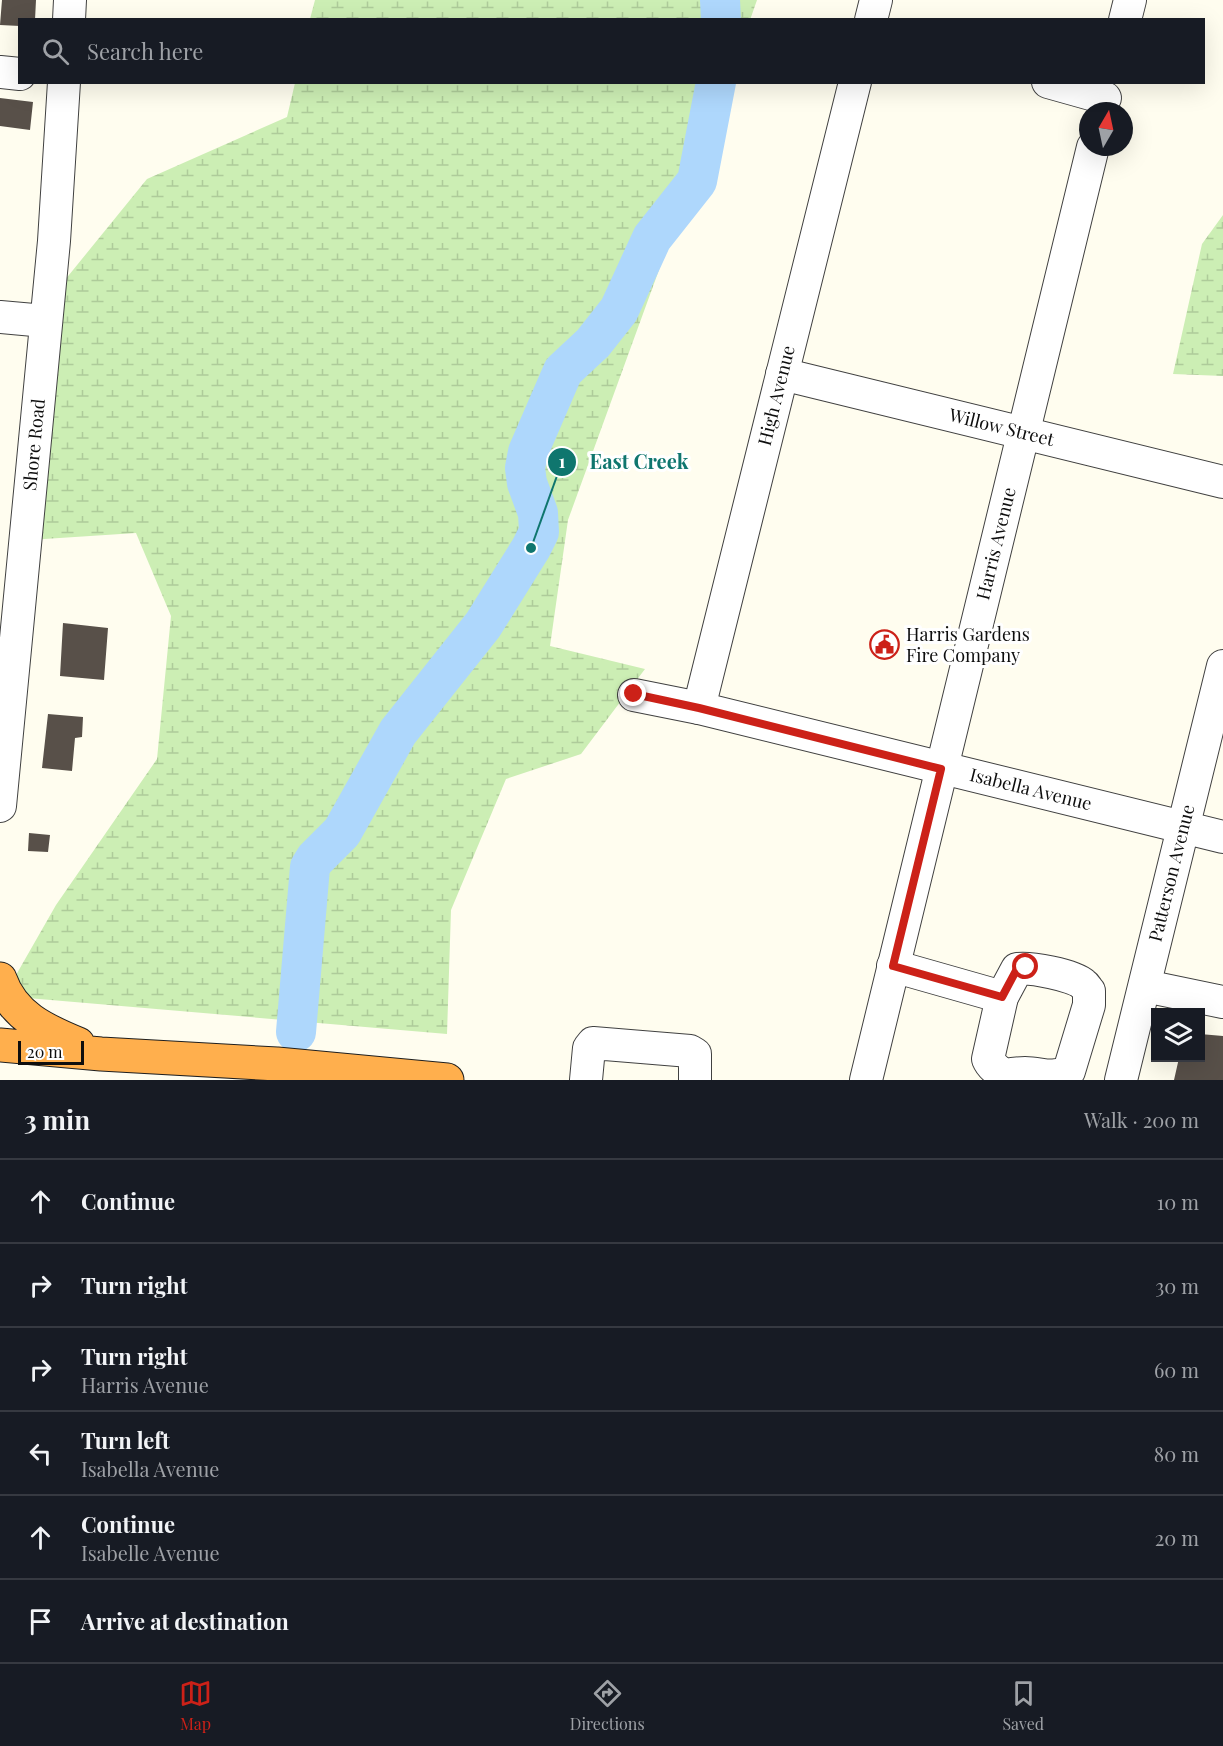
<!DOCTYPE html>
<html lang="en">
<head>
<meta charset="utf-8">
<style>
	:root { --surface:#171b24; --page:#20242c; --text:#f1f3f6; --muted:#9ea1a6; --line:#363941; --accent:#cc2118 }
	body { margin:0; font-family:"Playfair Display",serif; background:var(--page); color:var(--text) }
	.controls { position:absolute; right:18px; bottom:18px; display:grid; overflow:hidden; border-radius:0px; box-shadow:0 6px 24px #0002 }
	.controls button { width:54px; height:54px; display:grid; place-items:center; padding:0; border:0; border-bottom:2px solid var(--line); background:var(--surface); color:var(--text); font:30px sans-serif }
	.compass { position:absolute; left:1079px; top:102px; width:54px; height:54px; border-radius:50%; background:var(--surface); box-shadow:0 6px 24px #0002; rotate:9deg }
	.scale { position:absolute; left:18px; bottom:15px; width:66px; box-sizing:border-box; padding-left:6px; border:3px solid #0e0e0e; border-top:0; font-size:16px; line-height:21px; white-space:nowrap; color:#0e0e0e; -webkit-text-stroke:4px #fff; paint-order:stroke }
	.stop { position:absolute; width:18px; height:18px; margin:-14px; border:4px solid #cc2118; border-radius:50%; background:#fff }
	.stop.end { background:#cc2118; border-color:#fff; box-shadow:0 2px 6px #0008 }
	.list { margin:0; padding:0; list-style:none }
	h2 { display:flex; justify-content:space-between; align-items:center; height:78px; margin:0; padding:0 24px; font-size:26px }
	h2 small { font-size:20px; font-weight:400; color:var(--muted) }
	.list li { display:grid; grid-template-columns:39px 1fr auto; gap:18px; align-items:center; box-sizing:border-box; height:84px; padding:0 24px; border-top:2px solid var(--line) }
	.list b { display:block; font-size:22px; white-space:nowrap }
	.list p { margin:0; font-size:20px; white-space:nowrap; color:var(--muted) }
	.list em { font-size:20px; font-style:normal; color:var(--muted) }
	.icon { flex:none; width:33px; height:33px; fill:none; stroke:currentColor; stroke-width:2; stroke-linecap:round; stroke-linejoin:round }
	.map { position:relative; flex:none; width:1223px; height:1080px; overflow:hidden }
	.search { position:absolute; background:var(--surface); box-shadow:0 6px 24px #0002; left:18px; right:18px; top:18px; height:66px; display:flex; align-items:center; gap:15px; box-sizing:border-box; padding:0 21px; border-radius:0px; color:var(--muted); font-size:22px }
	.sheet { height:582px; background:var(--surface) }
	nav { display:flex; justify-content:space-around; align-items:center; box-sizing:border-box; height:84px; border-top:2px solid var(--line); background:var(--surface); font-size:16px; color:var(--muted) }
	nav a { display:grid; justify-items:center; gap:3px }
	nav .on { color:var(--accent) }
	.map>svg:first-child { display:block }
</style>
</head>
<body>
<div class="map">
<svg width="1223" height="1080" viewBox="0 0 1223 1080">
	<defs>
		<pattern id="wetland-marsh" width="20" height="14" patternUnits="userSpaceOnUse" patternTransform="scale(1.5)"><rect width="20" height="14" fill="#cceeb4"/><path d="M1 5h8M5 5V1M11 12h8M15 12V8" fill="none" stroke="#aecb9a"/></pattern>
	</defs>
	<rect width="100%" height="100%" fill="#fffdef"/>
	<path fill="url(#wetland-marsh)" d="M315 0H757L750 20 310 19Z
		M295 83H727L568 520 550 646 645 669 581 754 506 779 451 910 447 1034 4 996 56 905 157 759 171 616 136 533 29 540 47 302 147 179 287 117Z
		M1223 215V376L1173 374 1202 244Z"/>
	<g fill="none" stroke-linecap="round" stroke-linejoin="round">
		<path stroke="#aed7fc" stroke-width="40" d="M720 0 721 20
			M296 1032 310 867 315 859 342 832 398 732 483 625 531 548 539 532 538 513 527 483 525 468 528 452 563 371 593 343 619 310 652 238 697 181 716 82"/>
	</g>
	<path fill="#585049" d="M2 0H36L35 20H20V26L0 25Z
		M0 98 33 102 30 130 0 126Z
		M63 623 108 628 104 680 60 676Z
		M48 714 83 717 82 737 75 738 72 771 42 768Z
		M29 833 50 835 48 852 28 851Z
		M1200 1034 1223 1036V1080H1174L1179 1058H1200Z"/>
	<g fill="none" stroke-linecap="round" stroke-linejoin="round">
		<defs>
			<g id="minor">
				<path d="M69 20 70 0"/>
				<path d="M871 20 876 0"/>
				<path d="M1125 20 1130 0"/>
				<path d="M0 72 20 74"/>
				<path d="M1048 82 1105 98"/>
				<path d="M0 317 45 321"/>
				<path id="s1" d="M782 374 1223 482"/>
				<path id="s2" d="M634 695 699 708 1223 837"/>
				<path id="s3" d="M699 708 855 82"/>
				<path id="s4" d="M0 806 54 241 64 82"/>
				<path d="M893 966 1002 997"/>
				<path d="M1145 986 1223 1002"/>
				<path d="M1004 1075C1011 1074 1018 1073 1025 1073 1043 1073 1050 1080 1069 1071L1089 1005V991C1087 989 1086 986 1083 984 1073 975 1030 967 1017 969L1002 997 988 1059C993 1071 1002 1070 1006 1080"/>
				<path d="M586 1080 589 1048 593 1043 690 1051 695 1054V1080"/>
				<path id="s5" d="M866 1080 1093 147"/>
				<path id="s6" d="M1121 1080 1223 666"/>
			</g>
			<path id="highway" d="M0 979C13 1016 44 1030 78 1044
				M0 1045 101 1054 277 1064 447 1080"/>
		</defs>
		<use href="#minor" stroke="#414141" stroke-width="34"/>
		<use href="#highway" stroke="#1f1f1f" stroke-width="35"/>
		<use href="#minor" stroke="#fff" stroke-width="32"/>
		<use href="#highway" stroke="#ffaf4d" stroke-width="33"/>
	</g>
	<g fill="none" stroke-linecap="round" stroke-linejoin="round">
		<path stroke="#cc2118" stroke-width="8" d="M634 694 699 708 941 769 893 966 1002 997 1017 969 1026 967"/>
	</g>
	<defs>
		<symbol id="civic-ring" viewBox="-11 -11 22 22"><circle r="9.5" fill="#fff" stroke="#cc2118" stroke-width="1.5"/><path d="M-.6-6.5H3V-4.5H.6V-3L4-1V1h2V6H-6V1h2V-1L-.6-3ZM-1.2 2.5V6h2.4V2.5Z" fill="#cc2118"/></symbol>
	</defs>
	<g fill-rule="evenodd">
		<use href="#civic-ring" x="868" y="628" width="33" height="33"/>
	</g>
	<g text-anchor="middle" stroke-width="6" stroke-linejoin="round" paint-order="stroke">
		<g font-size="18" fill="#0e0e0e" stroke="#fff">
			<text dy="6" stroke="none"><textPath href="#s3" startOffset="322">High Avenue</textPath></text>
			<text dy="6" stroke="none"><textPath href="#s1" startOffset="226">Willow Street</textPath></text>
			<text dy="6" stroke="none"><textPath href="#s4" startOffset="363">Shore Road</textPath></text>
			<text dy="6" stroke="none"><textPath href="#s5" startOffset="552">Harris Avenue</textPath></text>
			<text dy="6" stroke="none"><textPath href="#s2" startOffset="408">Isabella Avenue</textPath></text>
			<text dy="6" stroke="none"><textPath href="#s6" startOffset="213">Patterson Avenue</textPath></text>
		</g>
		<g font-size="18" fill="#0e0e0e" stroke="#fff" text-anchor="start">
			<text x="906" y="641">Harris Gardens<tspan x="906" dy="21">Fire Company</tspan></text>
		</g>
	</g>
	<path fill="none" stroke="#0f766e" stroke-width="2" d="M531 548L562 462"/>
	<g fill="#0f766e" stroke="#fff" stroke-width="2">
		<circle cx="531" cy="548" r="6"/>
		<circle cx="562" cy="462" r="15"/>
	</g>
	<g font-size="18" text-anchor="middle" font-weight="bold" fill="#fff">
		<text x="562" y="468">1</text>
	</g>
	<g font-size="20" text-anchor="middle" font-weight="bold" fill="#0f766e" stroke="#fff" stroke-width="6" stroke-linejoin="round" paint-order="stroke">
		<text x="639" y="469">East Creek</text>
	</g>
</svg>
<div class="controls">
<button><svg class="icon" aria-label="layers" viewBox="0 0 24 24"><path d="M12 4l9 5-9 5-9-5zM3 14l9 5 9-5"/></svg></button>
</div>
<svg class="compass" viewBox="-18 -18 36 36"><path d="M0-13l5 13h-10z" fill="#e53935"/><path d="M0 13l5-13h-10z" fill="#9ea1a6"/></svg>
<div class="scale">20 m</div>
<div class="stop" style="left:1026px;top:967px"></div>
<div class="stop end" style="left:634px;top:694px"></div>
<div class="search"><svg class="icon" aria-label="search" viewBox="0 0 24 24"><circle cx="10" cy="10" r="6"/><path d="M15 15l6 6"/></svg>Search here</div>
</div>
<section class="sheet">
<h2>3 min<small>Walk · 200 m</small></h2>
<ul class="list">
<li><svg class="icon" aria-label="ahead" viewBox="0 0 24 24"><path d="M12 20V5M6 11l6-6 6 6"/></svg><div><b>Continue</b></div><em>10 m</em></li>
<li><svg class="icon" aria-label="right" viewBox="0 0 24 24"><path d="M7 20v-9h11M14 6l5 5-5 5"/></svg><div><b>Turn right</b></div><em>30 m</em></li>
<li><svg class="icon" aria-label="right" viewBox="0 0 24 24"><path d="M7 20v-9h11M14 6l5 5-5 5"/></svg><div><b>Turn right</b><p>Harris Avenue</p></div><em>60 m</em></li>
<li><svg class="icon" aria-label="left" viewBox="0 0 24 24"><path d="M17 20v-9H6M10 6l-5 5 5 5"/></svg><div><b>Turn left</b><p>Isabella Avenue</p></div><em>80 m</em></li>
<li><svg class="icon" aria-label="ahead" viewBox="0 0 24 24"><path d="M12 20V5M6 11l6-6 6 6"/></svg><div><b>Continue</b><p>Isabelle Avenue</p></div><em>20 m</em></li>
<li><svg class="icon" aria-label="arrive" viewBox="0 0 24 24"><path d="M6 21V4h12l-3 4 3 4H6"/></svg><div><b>Arrive at destination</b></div></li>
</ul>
</section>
<nav>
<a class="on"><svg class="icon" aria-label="map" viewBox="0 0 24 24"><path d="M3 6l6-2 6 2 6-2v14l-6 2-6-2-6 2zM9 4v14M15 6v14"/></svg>Map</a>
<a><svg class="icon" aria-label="directions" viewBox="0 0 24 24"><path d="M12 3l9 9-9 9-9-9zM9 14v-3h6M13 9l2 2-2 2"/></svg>Directions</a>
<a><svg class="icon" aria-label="saved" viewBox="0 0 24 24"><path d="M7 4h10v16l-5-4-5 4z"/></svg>Saved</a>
</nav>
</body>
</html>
